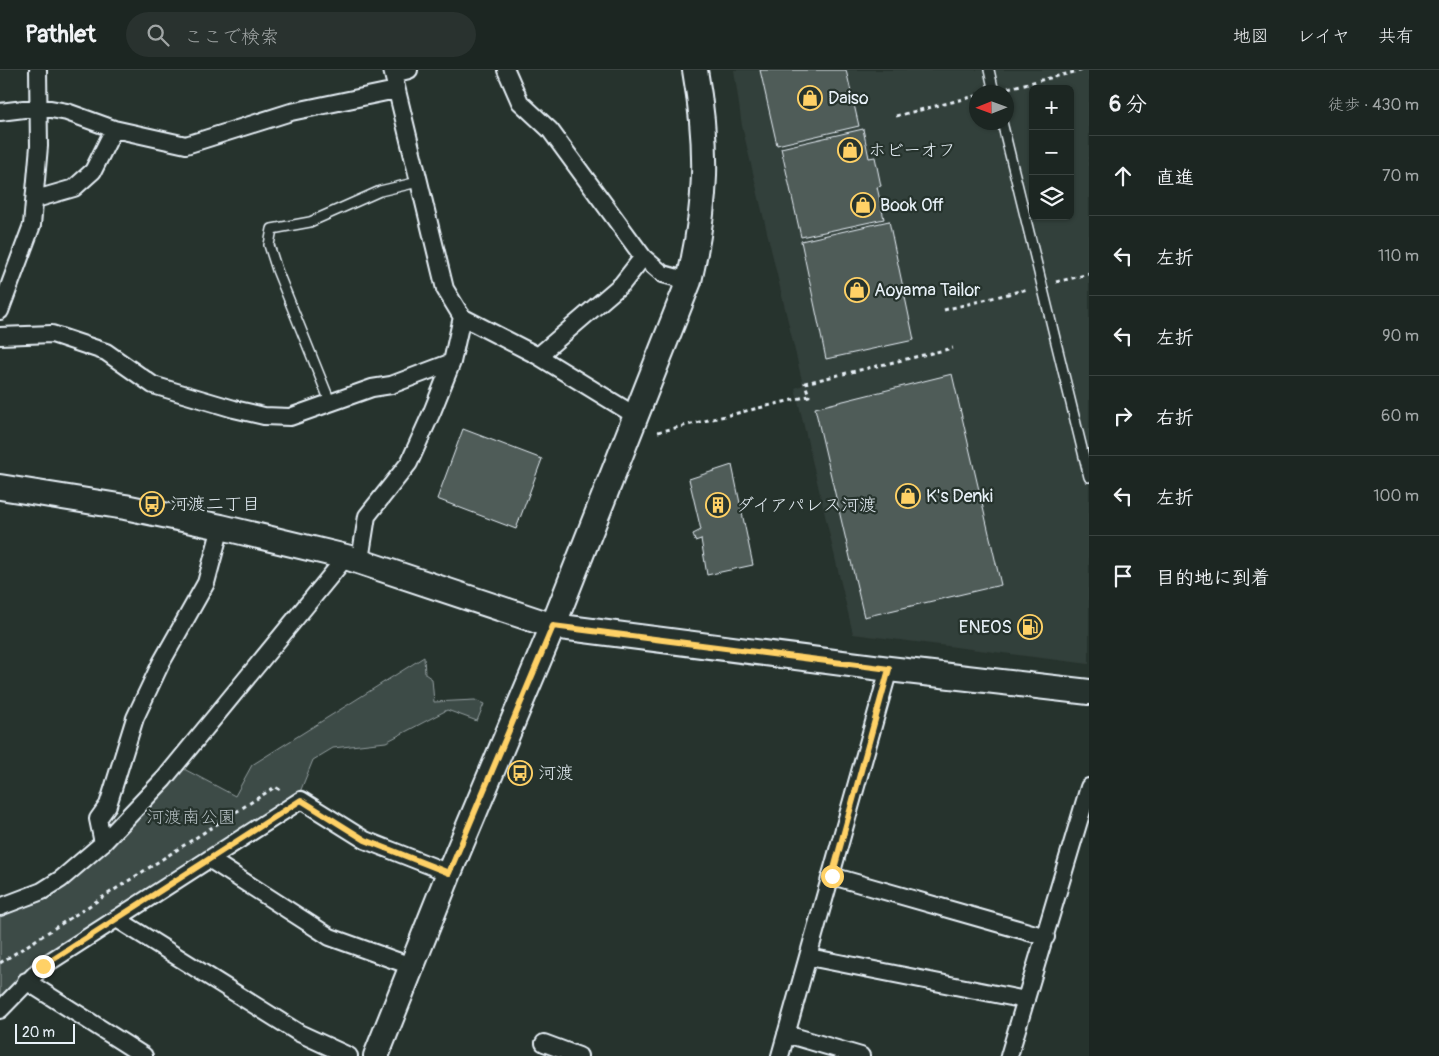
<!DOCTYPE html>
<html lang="ja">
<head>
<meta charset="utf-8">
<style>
	:root { --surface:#1c2622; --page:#29322f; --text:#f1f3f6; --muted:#a0a5a5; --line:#3a4340 }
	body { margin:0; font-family:Pangolin,"Klee One",sans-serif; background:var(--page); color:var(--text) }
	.controls { position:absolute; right:15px; top:15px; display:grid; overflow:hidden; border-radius:8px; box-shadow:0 1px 4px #0004 }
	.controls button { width:45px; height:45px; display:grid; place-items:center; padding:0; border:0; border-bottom:1px solid var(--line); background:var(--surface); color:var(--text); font:25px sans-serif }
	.compass { position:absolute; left:969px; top:15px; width:45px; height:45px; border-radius:50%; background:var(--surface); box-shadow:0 1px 4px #0004; rotate:269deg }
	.scale { position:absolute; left:15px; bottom:12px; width:60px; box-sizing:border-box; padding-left:5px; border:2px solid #e8f1f8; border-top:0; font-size:14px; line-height:18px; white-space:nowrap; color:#e8f1f8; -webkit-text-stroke:4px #26332d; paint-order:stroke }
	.stop { position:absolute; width:15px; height:15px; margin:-11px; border:4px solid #ffd166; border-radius:50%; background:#fff }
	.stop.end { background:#ffd166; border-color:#fff; box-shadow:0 1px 5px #0008 }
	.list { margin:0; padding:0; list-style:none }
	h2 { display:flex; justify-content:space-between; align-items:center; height:65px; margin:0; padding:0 20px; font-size:21px }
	h2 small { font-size:16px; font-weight:400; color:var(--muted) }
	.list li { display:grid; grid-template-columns:32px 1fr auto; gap:15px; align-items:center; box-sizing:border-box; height:80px; padding:0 20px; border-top:1px solid var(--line) }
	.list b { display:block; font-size:19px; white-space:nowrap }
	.list em { font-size:16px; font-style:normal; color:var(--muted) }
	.icon { flex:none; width:28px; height:28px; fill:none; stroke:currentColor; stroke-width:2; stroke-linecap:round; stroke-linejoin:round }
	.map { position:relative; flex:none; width:1089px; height:986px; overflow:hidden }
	header { display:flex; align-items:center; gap:30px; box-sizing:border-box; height:70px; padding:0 25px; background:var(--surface); border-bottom:1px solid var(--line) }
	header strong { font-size:24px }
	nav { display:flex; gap:28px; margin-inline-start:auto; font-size:18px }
	.search { width:350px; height:45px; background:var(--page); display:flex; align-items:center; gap:12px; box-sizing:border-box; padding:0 18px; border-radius:28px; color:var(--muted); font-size:19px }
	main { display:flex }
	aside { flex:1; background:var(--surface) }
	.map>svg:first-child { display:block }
</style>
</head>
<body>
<header>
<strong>Pathlet</strong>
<div class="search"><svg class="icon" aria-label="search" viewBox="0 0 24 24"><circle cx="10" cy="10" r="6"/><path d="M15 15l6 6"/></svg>ここで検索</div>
<nav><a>地図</a><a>レイヤ</a><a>共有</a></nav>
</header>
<main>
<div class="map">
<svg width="1089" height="986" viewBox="0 0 1089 986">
	<rect width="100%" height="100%" fill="#26332d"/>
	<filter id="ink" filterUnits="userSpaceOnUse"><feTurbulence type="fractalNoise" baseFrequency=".02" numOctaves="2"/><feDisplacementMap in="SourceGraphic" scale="10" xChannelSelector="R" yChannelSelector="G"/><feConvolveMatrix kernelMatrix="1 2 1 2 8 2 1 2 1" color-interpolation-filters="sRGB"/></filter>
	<g filter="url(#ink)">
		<path fill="#333f3a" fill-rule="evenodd" d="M734 0H1089V594L853 564 795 318 803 315 742 56ZM1033 19H1070V146H1033ZM976 22H1006V52H976Z"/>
		<path fill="#3e4b47" stroke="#939ea0" d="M424 587 425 604 432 609 434 632 475 630 484 634 477 651 447 640 386 672 333 678 313 690 300 722 36 890 0 929V846L48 829 111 776 184 699 235 726 252 695Z"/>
		<path fill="#505c59" stroke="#e8f1f8" d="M760 0H846L859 56 777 75Z
			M863 59 869 88 875 87 881 116 877 117 884 149 801 167 781 78Z
			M889 151 914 270 826 289 801 171Z
			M952 304 1001 515 864 547 815 338Z
			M463 359 542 389 516 459 437 429Z
			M732 395 753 495 707 505 701 469 695 471 693 464 701 460 689 409Z"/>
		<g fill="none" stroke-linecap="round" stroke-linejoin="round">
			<defs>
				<path id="lane" d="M989 0 994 22
					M1002 52 1089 407
					M331 334 277 200 269 175 272 159 310 152 380 121 418 112"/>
				<path id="street" d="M392 0 445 219 462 247 538 286 636 346
					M506 0 520 32 550 60 643 187 663 204 689 211
					M393 4 409 0
					M0 42 40 37 67 42 114 59 186 75 291 42 396 20
					M36 129 74 118 93 101 114 59
					M0 241 32 155 39 76 38 0
					M0 266 52 264 106 282 153 315 234 339 264 346 290 347 372 318 391 315 452 292
					M538 286 622 214 643 187
					M360 490 367 446 409 393 432 342 452 292 462 247
					M103 773 98 749 108 735 135 648 161 593 206 513 221 457
					M209 789 330 867 411 896
					M832 806 1046 867
					M0 837 42 821 61 809 103 773 164 709 346 487
					M117 849 299 963 349 986
					M809 887 1026 930
					M26 911 144 986
					M0 940 43 896 301 730 365 770 449 803
					M786 964 861 986
					M544 973 579 986
					M780 986 889 599
					M1009 986 1089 717"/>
				<path id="secondary" d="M0 417 125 437 221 457 346 487 553 556 889 599 1089 622
					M376 986 449 803 553 556 689 211C707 133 709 79 695 0"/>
			</defs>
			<use href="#lane" stroke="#e8f1f8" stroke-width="12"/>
			<use href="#street" stroke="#e8f1f8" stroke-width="20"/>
			<use href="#secondary" stroke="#e8f1f8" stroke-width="28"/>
			<path stroke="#e8f1f8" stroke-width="3" stroke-dasharray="4 4" stroke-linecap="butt" d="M1008 18 1083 0
				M896 46 976 26
				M1056 212 1089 204
				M944 240 1028 219
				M658 362 809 326 805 313 953 278
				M0 893 275 717 282 721"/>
			<use href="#lane" stroke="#26332d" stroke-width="9"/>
			<use href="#street" stroke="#26332d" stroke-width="16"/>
			<use href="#secondary" stroke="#26332d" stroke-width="24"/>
		</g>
	</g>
	<g fill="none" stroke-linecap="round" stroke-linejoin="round" filter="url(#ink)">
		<path stroke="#ffd166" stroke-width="6" d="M43 896 301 730 365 770 449 803 553 556 889 599 832 806"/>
	</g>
	<defs>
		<symbol id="shop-ring" viewBox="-11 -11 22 22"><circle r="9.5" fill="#26332d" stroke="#ffd166" stroke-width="1.5"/><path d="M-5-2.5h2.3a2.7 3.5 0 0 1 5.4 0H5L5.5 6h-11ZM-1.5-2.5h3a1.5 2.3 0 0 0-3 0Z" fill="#ffd166"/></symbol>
		<symbol id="bus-ring" viewBox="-11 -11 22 22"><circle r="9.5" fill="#26332d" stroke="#ffd166" stroke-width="1.5"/><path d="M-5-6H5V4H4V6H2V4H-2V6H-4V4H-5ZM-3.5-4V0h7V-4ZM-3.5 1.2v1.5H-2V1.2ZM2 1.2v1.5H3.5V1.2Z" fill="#ffd166"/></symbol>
		<symbol id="building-ring" viewBox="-11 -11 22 22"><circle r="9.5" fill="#26332d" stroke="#ffd166" stroke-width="1.5"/><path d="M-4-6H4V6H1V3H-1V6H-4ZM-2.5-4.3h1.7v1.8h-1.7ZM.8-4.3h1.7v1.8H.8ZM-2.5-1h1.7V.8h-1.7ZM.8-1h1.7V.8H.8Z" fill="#ffd166"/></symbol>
		<symbol id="fuel-ring" viewBox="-11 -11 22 22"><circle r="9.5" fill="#26332d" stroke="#ffd166" stroke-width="1.5"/><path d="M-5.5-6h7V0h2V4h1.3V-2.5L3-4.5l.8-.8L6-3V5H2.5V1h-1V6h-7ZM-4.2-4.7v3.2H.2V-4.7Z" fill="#ffd166"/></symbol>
	</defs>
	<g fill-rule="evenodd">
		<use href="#shop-ring" x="796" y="14" width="28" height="28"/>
		<use href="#shop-ring" x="836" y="66" width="28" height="28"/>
		<use href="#shop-ring" x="849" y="121" width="28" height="28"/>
		<use href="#shop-ring" x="843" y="206" width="28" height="28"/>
		<use href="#shop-ring" x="894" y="412" width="28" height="28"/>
		<use href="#bus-ring" x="138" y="420" width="28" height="28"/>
		<use href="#building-ring" x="704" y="421" width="28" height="28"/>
		<use href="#fuel-ring" x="1016" y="543" width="28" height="28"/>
		<use href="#bus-ring" x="506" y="689" width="28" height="28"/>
	</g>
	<g text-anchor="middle" stroke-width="4.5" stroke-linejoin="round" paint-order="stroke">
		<g font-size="18" fill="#e8f1f8" stroke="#26332d" text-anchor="start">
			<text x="828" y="34">Daiso</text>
			<text x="868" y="86">ホビーオフ</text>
			<text x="880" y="141">Book Off</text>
			<text x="874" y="226">Aoyama Tailor</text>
			<text x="926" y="432">K's Denki</text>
			<text x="170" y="440">河渡二丁目</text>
			<text x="736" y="441">ダイアパレス河渡</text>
			<text x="1012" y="563" text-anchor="end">ENEOS</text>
			<text x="538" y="709">河渡</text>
		</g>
		<g font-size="18" fill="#b5bfc3" stroke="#26332d">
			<text x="191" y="753">河渡南公園</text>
		</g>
	</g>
</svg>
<div class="controls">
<button>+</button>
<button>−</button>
<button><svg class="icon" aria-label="layers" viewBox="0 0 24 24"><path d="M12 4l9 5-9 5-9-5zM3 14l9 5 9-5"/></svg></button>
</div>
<svg class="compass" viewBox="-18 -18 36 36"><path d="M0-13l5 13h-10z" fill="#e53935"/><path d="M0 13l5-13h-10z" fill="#a0a5a5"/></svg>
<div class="scale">20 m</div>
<div class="stop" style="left:832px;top:806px"></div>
<div class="stop end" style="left:43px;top:896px"></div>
</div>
<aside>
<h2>6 分<small>徒歩 · 430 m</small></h2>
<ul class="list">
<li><svg class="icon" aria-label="ahead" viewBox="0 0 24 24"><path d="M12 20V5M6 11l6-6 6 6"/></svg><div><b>直進</b></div><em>70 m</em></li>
<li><svg class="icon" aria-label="left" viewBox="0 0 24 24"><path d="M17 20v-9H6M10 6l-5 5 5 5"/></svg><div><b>左折</b></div><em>110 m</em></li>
<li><svg class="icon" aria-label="left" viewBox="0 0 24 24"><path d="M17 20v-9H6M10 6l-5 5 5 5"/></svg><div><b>左折</b></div><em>90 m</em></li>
<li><svg class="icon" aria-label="right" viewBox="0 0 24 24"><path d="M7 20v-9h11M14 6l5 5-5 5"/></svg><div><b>右折</b></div><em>60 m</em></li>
<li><svg class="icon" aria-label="left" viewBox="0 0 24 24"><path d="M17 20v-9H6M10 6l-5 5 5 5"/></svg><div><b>左折</b></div><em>100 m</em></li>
<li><svg class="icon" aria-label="arrive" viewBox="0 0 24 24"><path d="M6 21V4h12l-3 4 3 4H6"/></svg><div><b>目的地に到着</b></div></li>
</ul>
</aside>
</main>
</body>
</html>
